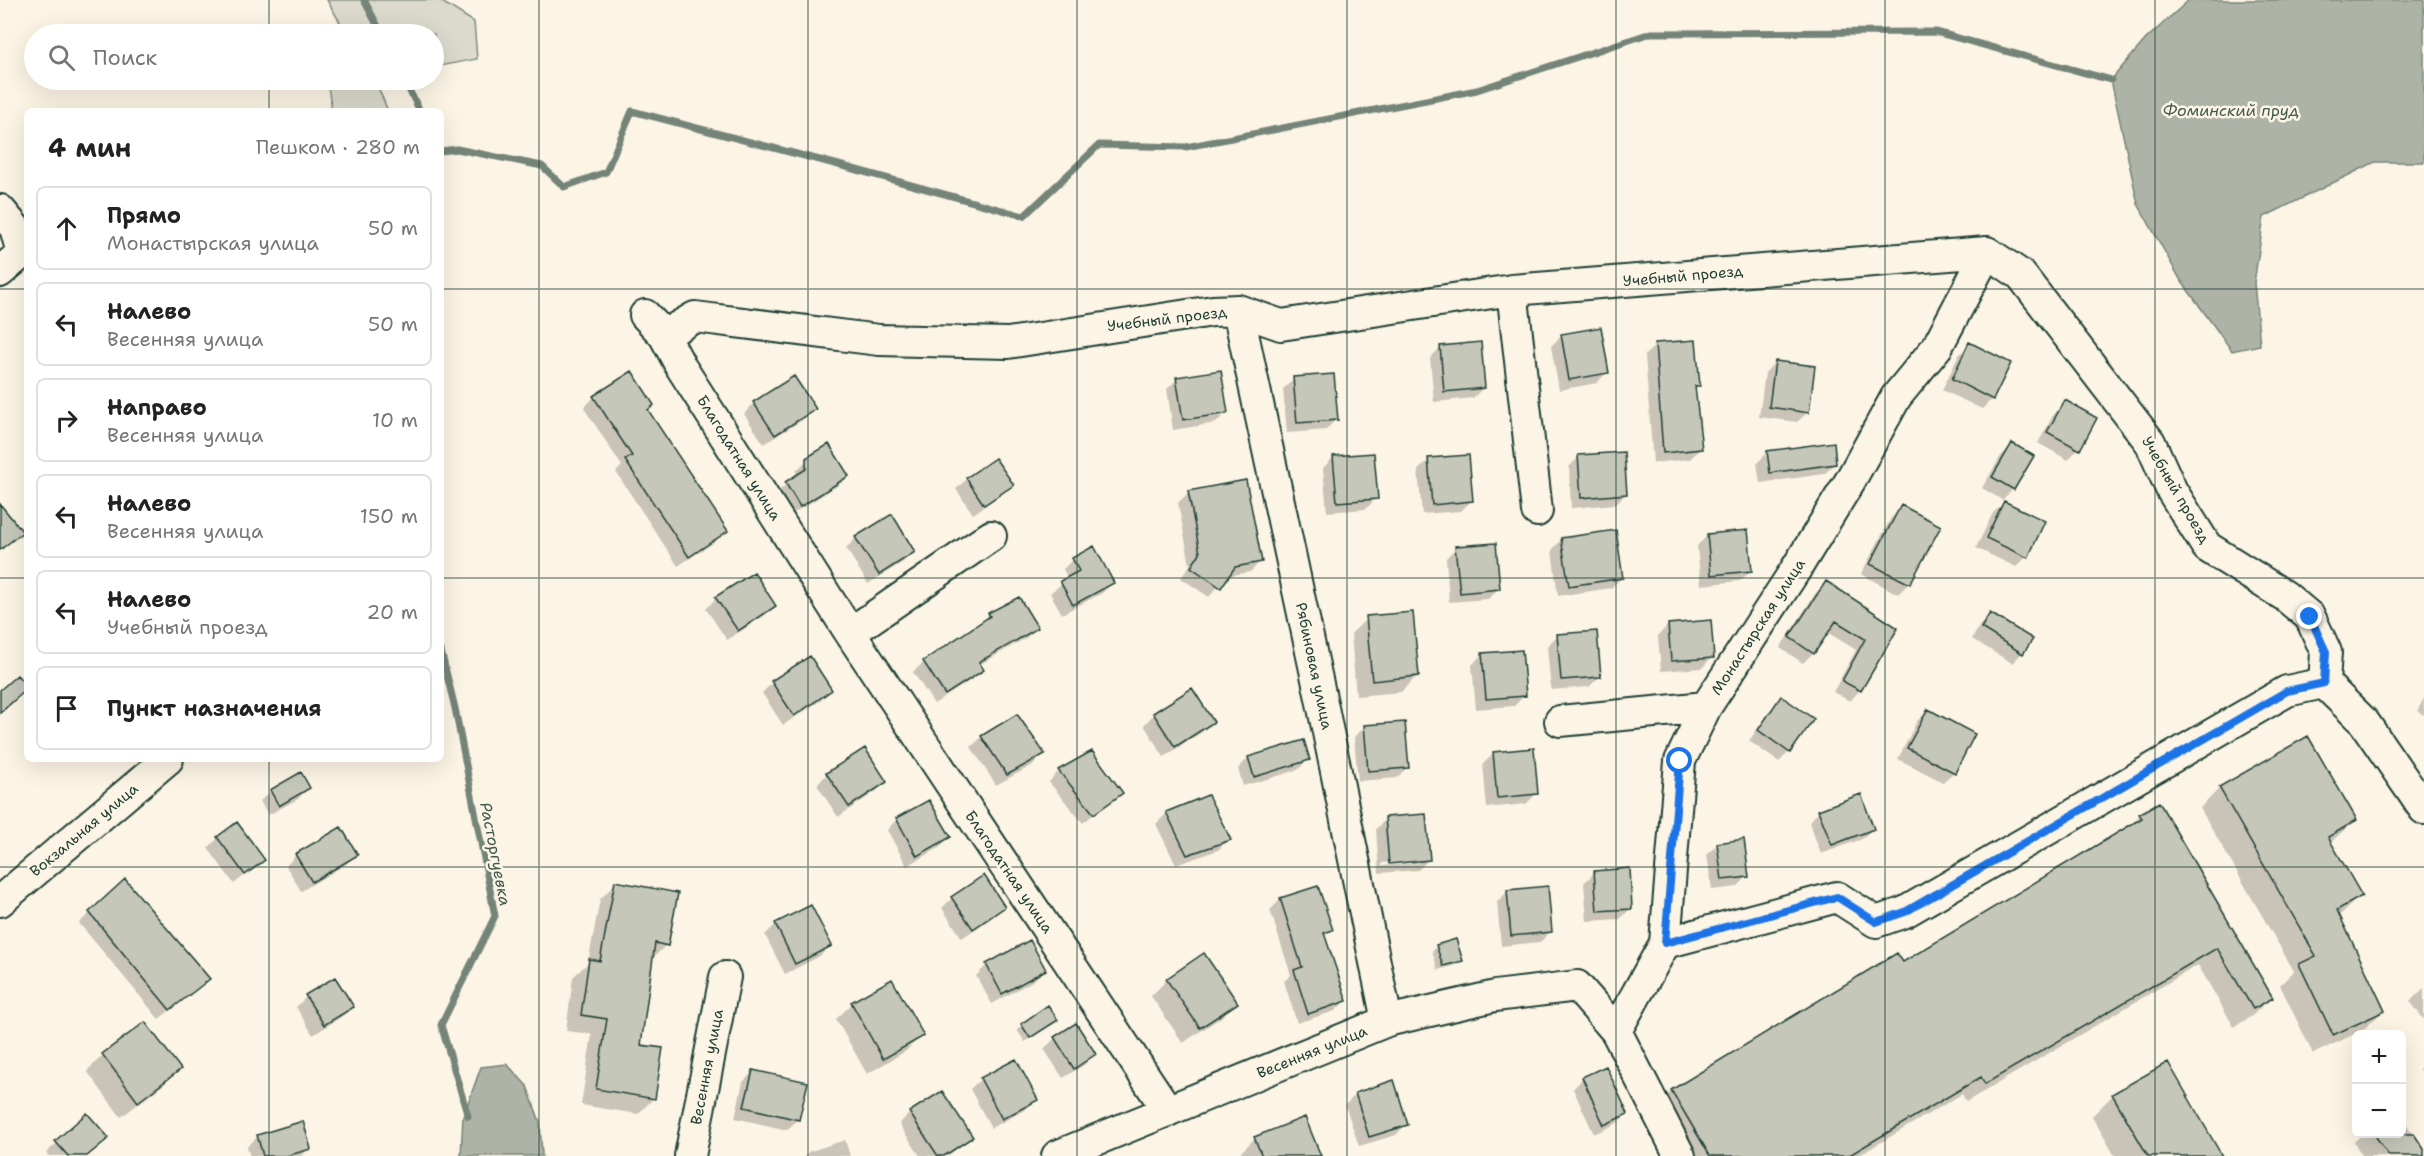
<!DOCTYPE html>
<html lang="ru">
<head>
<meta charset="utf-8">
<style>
	:root { --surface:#fff; --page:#f6f6f6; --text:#222; --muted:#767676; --line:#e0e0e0 }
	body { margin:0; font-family:"Shantell Sans",sans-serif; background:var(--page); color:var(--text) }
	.controls { position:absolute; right:18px; bottom:18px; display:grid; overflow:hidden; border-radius:9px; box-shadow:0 6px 24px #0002 }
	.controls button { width:54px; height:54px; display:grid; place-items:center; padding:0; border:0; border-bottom:2px solid var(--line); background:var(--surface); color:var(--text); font:30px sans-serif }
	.stop { position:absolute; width:18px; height:18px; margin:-14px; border:4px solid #1a73e8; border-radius:50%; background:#fff }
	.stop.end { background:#1a73e8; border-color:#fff; box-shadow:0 2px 6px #0008 }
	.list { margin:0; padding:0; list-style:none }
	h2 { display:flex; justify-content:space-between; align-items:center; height:78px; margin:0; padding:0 24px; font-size:26px }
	h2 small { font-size:20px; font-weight:400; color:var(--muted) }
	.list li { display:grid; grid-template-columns:39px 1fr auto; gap:18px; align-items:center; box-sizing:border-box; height:84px; margin:0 12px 12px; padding:0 12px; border:2px solid var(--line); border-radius:9px }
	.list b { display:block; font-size:22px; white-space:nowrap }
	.list p { margin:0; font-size:20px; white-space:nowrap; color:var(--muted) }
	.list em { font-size:20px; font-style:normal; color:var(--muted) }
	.icon { flex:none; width:33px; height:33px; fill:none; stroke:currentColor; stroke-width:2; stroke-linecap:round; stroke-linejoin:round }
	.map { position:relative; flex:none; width:2424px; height:1156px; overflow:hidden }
	.search { position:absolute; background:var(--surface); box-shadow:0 6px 24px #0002; left:24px; top:24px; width:420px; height:66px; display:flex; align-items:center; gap:15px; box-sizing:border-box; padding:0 21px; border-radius:33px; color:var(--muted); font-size:22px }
	.panel { position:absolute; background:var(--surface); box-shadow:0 6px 24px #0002; left:24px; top:108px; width:420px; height:654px; border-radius:9px }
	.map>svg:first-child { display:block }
</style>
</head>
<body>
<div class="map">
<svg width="2424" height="1156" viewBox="0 0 2424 1156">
	<rect width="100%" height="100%" fill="#fcf5e5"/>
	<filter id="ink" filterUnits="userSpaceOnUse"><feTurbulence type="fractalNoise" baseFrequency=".0167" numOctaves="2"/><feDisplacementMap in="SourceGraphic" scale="12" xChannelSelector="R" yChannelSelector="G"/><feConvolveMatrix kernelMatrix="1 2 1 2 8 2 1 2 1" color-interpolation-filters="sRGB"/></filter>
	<g filter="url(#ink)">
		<path fill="#dcdacc" stroke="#7e8c80" stroke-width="1.5" d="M327 0H439L474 22 477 59 434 67V34H334L341 24Z
			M327 80H375L388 111H332Z"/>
		<path fill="#aeb3a7" stroke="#758479" stroke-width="1.5" d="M2189 0H2424V162H2375L2264 217 2254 283 2260 345 2232 351 2180 279 2138 204 2111 80 2146 39Z
			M507 1064 527 1086 540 1122 542 1156H461L463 1117 481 1067Z"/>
		<path fill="#0003" fill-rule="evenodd" d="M1561 336 1607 372 1597 383 1559 390 1551 346Z
			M1970 344 1992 399 1982 409 1942 390 1959 355Z
			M1656 345 1698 385 1694 390 1701 448 1690 459 1653 463 1645 355Z
			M1441 347 1483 388 1473 398 1434 402 1430 358Z
			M1775 362 1808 412 1797 422 1759 417 1765 373Z
			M1177 379 1226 413 1216 423 1173 430 1167 389Z
			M1294 379 1336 419 1326 430 1287 433 1283 389Z
			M594 397 647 411 726 531 716 541 678 566 616 472 622 466 584 408Z
			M2065 402 2095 419 2078 449 2068 460 2038 443 2055 412Z
			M754 403 814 409 804 419 764 444 744 414Z
			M2012 445 2032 457 2013 489 2002 500 1982 488 2001 456Z
			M1768 452 1835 464 1824 474 1760 483 1757 463Z
			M1334 457 1376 498 1366 509 1327 512 1323 468Z
			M1579 457 1626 494 1615 504 1571 508 1569 467Z
			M807 460 847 476 837 486 789 516 775 494 796 477V471Z
			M1429 460 1471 501 1461 511 1422 514 1418 470Z
			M967 479 1012 485 1001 495 973 514 956 489Z
			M1245 482 1261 561 1250 572 1227 576 1209 597 1181 578 1190 565 1178 503 1188 493Z
			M2004 503 2026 557 2016 567 1976 548 1993 513Z
			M1902 507 1939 527 1908 584 1898 594 1861 574 1891 518Z
			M1707 536 1751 571 1740 581 1701 585 1697 546Z
			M856 538 914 551 903 562 868 584 846 548Z
			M1562 539 1622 577 1611 588 1558 596 1552 550Z
			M1456 548 1499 588 1488 599 1449 602 1446 558Z
			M1073 559 1112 583 1102 593 1062 614 1050 593 1068 579 1063 569Z
			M1826 583 1896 629 1860 690 1850 701 1833 692 1856 650 1827 632 1813 653 1803 663 1780 648 1815 594Z
			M716 598 774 606 764 616 727 640 706 609Z
			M989 614 1036 628 1026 638 979 665 982 670 971 680 934 704 913 672 924 662 979 626Z
			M1990 615 2022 653 2012 663 1972 639 1980 625Z
			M1367 618 1417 676 1401 692 1356 696 1351 634Z
			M1668 625 1712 657 1702 668 1661 671 1658 636Z
			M1557 636 1600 676 1589 687 1551 690 1547 646Z
			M1482 654 1525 695 1514 706 1476 709 1472 665Z
			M772 683 831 690 820 701 783 725 762 693Z
			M1781 698 1789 752 1779 762 1749 741 1771 709Z
			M2424 698V715L2417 711Z
			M1928 711 1954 772 1943 782 1898 759 1917 721Z
			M1154 714 1212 722 1202 732 1164 757 1144 725Z
			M1365 727 1407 767 1397 778 1358 781 1354 737Z
			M982 737 1043 754 1033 765 996 785 971 747Z
			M1091 752 1121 792 1083 823 1049 782 1059 771Z
			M1494 753 1536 794 1526 804 1487 808 1483 764Z
			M1248 758 1308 759 1298 770 1243 786 1238 769Z
			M827 774 886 782 875 792 838 817 817 785Z
			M308 788 298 799 268 815 260 801 271 791Z
			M2220 788 2355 820 2330 843 2360 896 2338 917 2383 1011 2363 1030 2313 1054 2280 985 2294 971 2200 808Z
			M1819 811 1873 828 1862 839 1821 854 1809 822Z
			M1167 813 1229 839 1218 850 1176 865 1156 824Z
			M2140 815 2271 997 2252 1016 2234 1027 2198 965 1966 1102 1962 1094 1858 1156H1680L1653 1110 1672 1091 1902 965 2125 830Z
			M897 819 949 837 939 848 907 866 887 830Z
			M1386 819 1428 860 1418 870 1379 873 1376 829ZM1419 860V863L1382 866V863Z
			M218 838 263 860 234 884 208 848Z
			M1718 844 1748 876 1737 887 1712 890 1707 854Z
			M296 855H356L345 865 301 891 286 866Z
			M1595 872 1631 908 1620 919 1587 921 1584 883Z
			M616 883 666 945 651 960 640 1046 654 1098 638 1114 581 1105 592 1034 566 1031 573 977 588 963 600 899Z
			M1317 888 1331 929 1324 936 1345 1001 1335 1011 1297 1023 1284 981 1291 975 1270 910 1280 900Z
			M1508 891 1550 932 1540 942 1501 946 1497 902Z
			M952 898 1003 906 993 917 962 938 942 908Z
			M90 913 197 989 159 1019 79 923Z
			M776 924 830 946 820 956 785 974 765 935Z
			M1029 942 1045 970 1034 980 992 1004 976 976 987 965Z
			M1437 946 1461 960 1456 965 1438 970 1432 951Z
			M334 979 352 1007 341 1017 313 1035 296 1007 306 997Z
			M1167 980 1236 1003 1220 1018 1183 1043 1151 996Z
			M891 981 922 1035 906 1051 867 1074 836 1019 852 1004Z
			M2424 988V1020L2410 1001Z
			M1056 1020 1025 1042 1017 1030 1022 1025Z
			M144 1024 179 1069 163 1085 121 1117 87 1071 103 1055Z
			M1075 1025 1094 1054 1084 1065 1063 1078 1044 1049 1055 1038Z
			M2424 1064V1077L2419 1069Z
			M754 1071 797 1120 787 1130 735 1118 743 1082Z
			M1583 1078 1626 1114 1616 1124 1594 1134 1573 1089Z
			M981 1079 1036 1100 1025 1110 991 1128 970 1089Z
			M941 1093 971 1137 948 1156H920L899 1124 910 1113Z
			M1356 1094 1406 1124 1396 1135 1359 1146 1345 1105Z
			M2113 1095 2220 1156H2115L2092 1116Z
			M87 1116V1156H49L46 1153Z
			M2402 1118 2424 1152V1156H2362L2354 1142 2362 1134H2402Z
			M258 1136 309 1148 302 1156H250L247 1147Z
			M1255 1138 1319 1156H1240L1239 1154Z
			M845 1140 850 1156H804L808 1152Z"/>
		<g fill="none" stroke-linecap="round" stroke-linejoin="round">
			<path stroke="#758479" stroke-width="7" d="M364 0 382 34
				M404 80 420 111
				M441 151 457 149 542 166 564 187 606 172 632 111 835 164 1024 216 1099 145 1186 147 1477 90 1651 33 1936 32 2111 80
				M441 651 455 708 495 916 441 1025 468 1116"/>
		</g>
		<path fill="#c5c7b9" stroke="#1f3d34" stroke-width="1.5" d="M1601 327 1609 373 1569 380 1561 334Z
			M1696 340 1700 386H1695L1702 449 1663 453 1655 343Z
			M1481 342 1485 388 1444 392 1440 346Z
			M1969 342 2011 363 1993 400 1952 379Z
			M1775 361 1815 366 1809 413 1769 407Z
			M1221 370 1228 413 1183 420 1176 377Z
			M632 371 654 405 648 410 728 531 689 557 625 460 632 456 593 396Z
			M1334 374 1338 420 1297 423 1293 377Z
			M794 376 816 409 775 435 753 402Z
			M2065 400 2097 418 2080 450 2047 432Z
			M1834 442 1836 464 1770 473 1767 451Z
			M2012 443 2034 456 2014 490 1992 477Z
			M829 444 849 476 800 507 785 482 806 469V458Z
			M1624 452 1627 494 1581 498 1578 455Z
			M1374 453 1378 499 1337 502 1333 456Z
			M1469 455 1473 501 1432 505 1428 458Z
			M995 458 1014 485 984 505 966 478Z
			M1246 480 1262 562 1235 567 1221 588 1191 567 1200 553 1188 491Z
			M2004 501 2045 521 2028 558 1986 538Z
			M0 504 23 532 0 550Z
			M1901 505 1941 526 1910 584 1870 564Z
			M892 514 915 552 879 575 855 537Z
			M1616 530 1623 578 1569 586 1561 538Z
			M1748 530 1752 571 1711 575 1707 534Z
			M1496 543 1500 589 1460 593 1455 546Z
			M1094 546 1114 583 1073 605 1060 581 1079 571 1072 558Z
			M754 572 776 606 738 631 715 597Z
			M1826 581 1898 628 1861 691 1842 681 1865 639 1836 621 1814 654 1789 637Z
			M1019 597 1038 628 979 662 984 670 945 695 923 661 990 616 988 613Z
			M1413 612 1419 676 1372 681 1366 616Z
			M1990 613 2033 639 2023 654 1981 628Z
			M1711 620 1714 658 1671 661 1668 624Z
			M1597 631 1601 677 1561 680 1557 634Z
			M1522 650 1526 696 1486 699 1482 653Z
			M810 656 832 690 794 716 771 681Z
			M17 675 27 686V689L0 713V690Z
			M1192 688 1214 722 1175 747 1153 713Z
			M1781 696 1814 719 1790 753 1758 730Z
			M1928 709 1975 734 1955 773 1907 748Z
			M1017 714 1045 754 1007 775 981 736Z
			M1405 722 1409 768 1368 771 1364 725Z
			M2308 736 2357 820 2328 837 2362 896 2337 910 2385 1011 2333 1035 2299 964 2316 956 2219 787Z
			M1304 740 1310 760 1254 777 1248 757Z
			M865 748 887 782 849 807 826 773Z
			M1534 748 1538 794 1497 798 1493 752Z
			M1092 751 1123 793 1094 814 1058 770Z
			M301 772 310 788 279 806 270 790Z
			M1861 794 1874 829 1832 845 1818 810Z
			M1208 795 1231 840 1187 855 1166 812Z
			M929 800 951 837 917 856 896 818Z
			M2159 802 2273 998 2253 1009 2217 948 1985 1084 1981 1077 1848 1156H1710L1671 1090 1897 953 1903 962 2142 818 2139 814Z
			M1426 814 1430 860 1389 864 1385 817Z
			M237 822 265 860 245 875 217 837Z
			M341 827 358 855 312 882 295 854Z
			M1744 839 1749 877 1722 880 1717 843Z
			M1630 868 1632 909 1597 911 1594 871Z
			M984 875 1005 907 973 929 951 897Z
			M125 879 210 979 170 1010 89 912Z
			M615 881 678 893 668 946 655 943 641 1045 663 1048 655 1099 596 1089 607 1019 581 1015 589 959 600 961Z
			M1318 886 1333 930 1324 933 1347 1001 1308 1014 1294 970 1302 967 1280 898Z
			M1548 886 1552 932 1511 936 1507 890Z
			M811 905 832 946 795 964 775 923Z
			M1456 939 1463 961 1443 966 1436 945Z
			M1030 940 1046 970 1002 994 986 964Z
			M1204 953 1238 1003 1200 1028 1166 979Z
			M335 977 354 1007 324 1025 305 995Z
			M892 979 924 1036 883 1059 851 1002Z
			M1048 1005 1058 1020 1030 1038 1021 1024Z
			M145 1022 181 1069 138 1102 102 1054Z
			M1076 1023 1096 1054 1074 1069 1054 1037Z
			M1016 1059 1038 1100 1002 1119 980 1078Z
			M2168 1062 2222 1156H2148L2112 1094Z
			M1606 1066 1628 1114 1604 1125 1582 1077Z
			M753 1070 808 1082 799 1120 744 1107Z
			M1394 1080 1408 1125 1369 1137 1355 1093Z
			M942 1091 973 1137 944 1156H938L909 1112Z
			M87 1113 109 1138 87 1156H68L55 1141Z
			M1305 1117 1321 1156H1262L1254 1137Z
			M303 1121 311 1149 286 1156H263L257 1135Z
			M2374 1134H2414L2424 1149V1156H2389Z"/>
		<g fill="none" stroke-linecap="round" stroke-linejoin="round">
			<defs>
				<path id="minor" d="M0 210 15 228 22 253 0 272
					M1512 290 1537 511
					M1238 310 1321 698 1387 1021
					M645 315 664 335 681 367 850 633 1168 1111
					M664 335 695 317 879 340 1008 343 1213 311 1238 310 1281 325 1512 290 1987 252 2021 275 2150 442 2172 491 2207 547 2285 596 2310 617 2326 652 2324 683 2364 722 2424 809
					M850 633 991 536
					M1560 721 1706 707
					M0 901 168 759
					M1665 943 1837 897 1876 922 1905 912 2287 691 2324 683
					M1616 1031 1665 943 1680 761 1706 707 1796 569 1850 481 1896 397 1937 347 1987 252
					M690 1156 725 977
					M1057 1156 1387 1021 1495 996 1577 986 1616 1031 1680 1156"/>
			</defs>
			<use href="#minor" stroke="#1f3d34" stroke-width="34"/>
			<use href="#minor" stroke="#fcf5e5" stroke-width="30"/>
		</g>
	</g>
	<g fill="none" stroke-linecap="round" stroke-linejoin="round" filter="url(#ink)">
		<path stroke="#1a73e8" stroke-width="8" d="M1680 761 1665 943 1837 897 1876 922 1905 912 2287 691 2324 683 2326 652 2310 617"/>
	</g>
	<path fill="none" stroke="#1f3d34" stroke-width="1.5" stroke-opacity="0.55" d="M269 0V34M539 0V1156M808 0V1156M1077 0V1156M1347 0V1156M1616 0V1156M1885 0V1156M2155 0V1156M269 80V111M0 289H27M441 289H2424M0 578H27M441 578H2424M269 759V1156M0 867H2424"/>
	<g text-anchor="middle" stroke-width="5" stroke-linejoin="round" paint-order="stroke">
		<g font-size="15" fill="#1f3d34" stroke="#fcf5e5">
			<text transform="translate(1683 276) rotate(-5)" y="5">Учебный проезд</text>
			<text transform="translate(1167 319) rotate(-7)" y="5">Учебный проезд</text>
			<text transform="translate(739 458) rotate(58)" y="5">Благодатная улица</text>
			<text transform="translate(2176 490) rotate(60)" y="5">Учебный проезд</text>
			<text transform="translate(1758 627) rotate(-57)" y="5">Монастырская улица</text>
			<text transform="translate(1314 666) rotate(78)" y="5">Рябиновая улица</text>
			<text transform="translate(84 830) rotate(-40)" y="5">Вокзальная улица</text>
			<text transform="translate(1009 872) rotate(56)" y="5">Благодатная улица</text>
			<text transform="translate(1312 1052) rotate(-22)" y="5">Весенняя улица</text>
			<text transform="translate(707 1067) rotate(-79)" y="5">Весенняя улица</text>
		</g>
		<g font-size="16" font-style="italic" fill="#435a51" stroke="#fcf5e5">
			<text x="2231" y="116">Фоминский пруд</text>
			<text transform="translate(496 854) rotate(79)" y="6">Расторгуевка</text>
		</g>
	</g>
</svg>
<div class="controls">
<button>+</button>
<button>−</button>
</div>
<div class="stop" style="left:1680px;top:761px"></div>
<div class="stop end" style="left:2310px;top:617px"></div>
<div class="search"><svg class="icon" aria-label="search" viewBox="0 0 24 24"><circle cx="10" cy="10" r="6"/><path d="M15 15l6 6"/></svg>Поиск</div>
<section class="panel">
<h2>4 мин<small>Пешком · 280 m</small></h2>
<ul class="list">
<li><svg class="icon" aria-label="ahead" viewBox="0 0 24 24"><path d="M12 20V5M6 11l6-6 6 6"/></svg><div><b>Прямо</b><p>Монастырская улица</p></div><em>50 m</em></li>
<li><svg class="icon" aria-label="left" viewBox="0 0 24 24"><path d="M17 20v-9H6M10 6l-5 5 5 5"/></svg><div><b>Налево</b><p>Весенняя улица</p></div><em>50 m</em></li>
<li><svg class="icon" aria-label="right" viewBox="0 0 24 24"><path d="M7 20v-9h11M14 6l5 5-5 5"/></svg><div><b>Направо</b><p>Весенняя улица</p></div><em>10 m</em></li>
<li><svg class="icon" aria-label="left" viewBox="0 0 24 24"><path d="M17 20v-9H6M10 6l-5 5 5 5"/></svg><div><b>Налево</b><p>Весенняя улица</p></div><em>150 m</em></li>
<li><svg class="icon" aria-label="left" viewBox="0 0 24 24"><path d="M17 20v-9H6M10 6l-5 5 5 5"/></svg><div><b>Налево</b><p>Учебный проезд</p></div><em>20 m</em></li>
<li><svg class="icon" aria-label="arrive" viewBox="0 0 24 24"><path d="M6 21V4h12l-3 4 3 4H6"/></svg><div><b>Пункт назначения</b></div></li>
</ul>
</section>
</div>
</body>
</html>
